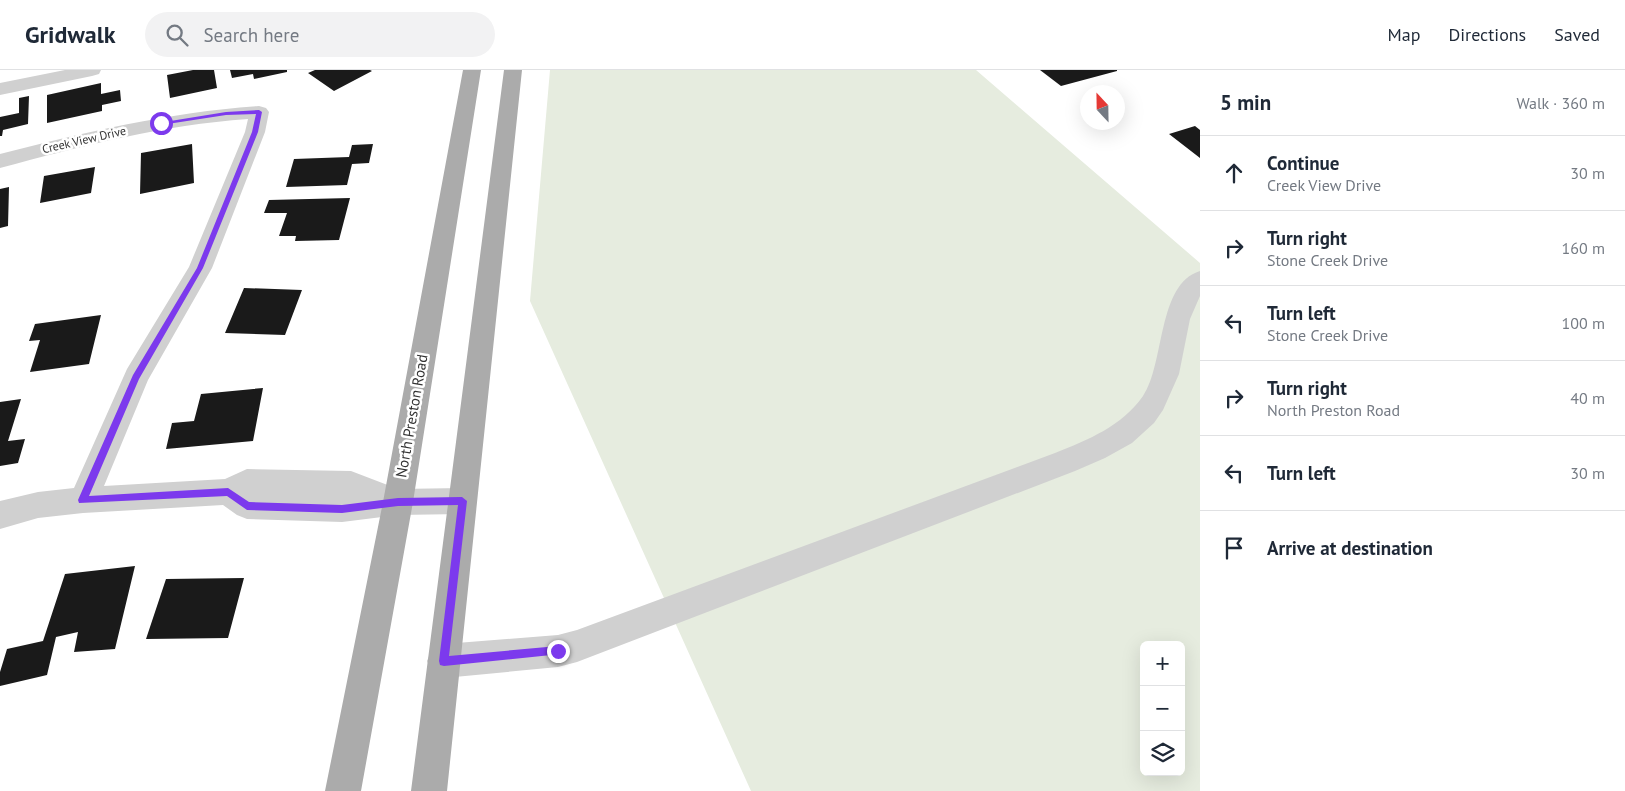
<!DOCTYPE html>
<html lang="en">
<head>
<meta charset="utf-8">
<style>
	:root { --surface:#fff; --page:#f2f2f3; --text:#1f2937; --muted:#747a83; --line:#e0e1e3 }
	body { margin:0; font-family:"PT Sans",sans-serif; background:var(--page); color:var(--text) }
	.controls { position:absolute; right:15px; bottom:15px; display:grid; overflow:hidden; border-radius:8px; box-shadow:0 5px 20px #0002 }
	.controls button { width:45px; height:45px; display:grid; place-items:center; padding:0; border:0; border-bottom:1px solid var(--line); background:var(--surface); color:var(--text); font:25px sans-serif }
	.compass { position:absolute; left:1080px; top:15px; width:45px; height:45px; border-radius:50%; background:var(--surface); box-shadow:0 5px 20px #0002; rotate:338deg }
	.stop { position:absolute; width:15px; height:15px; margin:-11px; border:4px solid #7c3aed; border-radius:50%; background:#fff }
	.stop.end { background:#7c3aed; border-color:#fff; box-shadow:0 1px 5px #0008 }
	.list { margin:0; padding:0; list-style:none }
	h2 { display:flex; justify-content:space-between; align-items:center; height:65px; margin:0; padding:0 20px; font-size:21px }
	h2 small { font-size:16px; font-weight:400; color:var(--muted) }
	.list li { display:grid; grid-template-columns:32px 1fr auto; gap:15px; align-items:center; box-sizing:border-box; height:75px; padding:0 20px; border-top:1px solid var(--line) }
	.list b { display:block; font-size:19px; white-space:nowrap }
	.list p { margin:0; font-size:16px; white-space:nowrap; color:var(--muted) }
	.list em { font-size:16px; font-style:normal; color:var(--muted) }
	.icon { flex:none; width:28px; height:28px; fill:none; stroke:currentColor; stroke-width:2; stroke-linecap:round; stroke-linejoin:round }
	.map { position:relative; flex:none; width:1200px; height:721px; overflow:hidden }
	header { display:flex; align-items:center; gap:30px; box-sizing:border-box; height:70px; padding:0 25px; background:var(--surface); border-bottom:1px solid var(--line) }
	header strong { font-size:24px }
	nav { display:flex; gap:28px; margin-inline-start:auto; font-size:18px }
	.search { width:350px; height:45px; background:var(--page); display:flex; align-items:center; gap:12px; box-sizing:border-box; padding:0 18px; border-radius:28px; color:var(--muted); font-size:19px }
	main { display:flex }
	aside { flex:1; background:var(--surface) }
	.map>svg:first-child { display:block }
</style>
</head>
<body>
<header>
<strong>Gridwalk</strong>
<div class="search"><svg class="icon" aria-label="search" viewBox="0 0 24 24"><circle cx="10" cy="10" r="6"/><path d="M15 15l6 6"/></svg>Search here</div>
<nav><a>Map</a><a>Directions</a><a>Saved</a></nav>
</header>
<main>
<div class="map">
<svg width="1200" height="721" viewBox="0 0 1200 721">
	<rect width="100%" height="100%" fill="#fff"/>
	<path fill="#e6ecdf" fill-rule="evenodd" d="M550 0H976L1200 193V721H751L530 231ZM1144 575H1181V702H1144Z"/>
	<path fill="#1a1a1a" d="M193 0H214L217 18 170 28 167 5Z
		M230 0H287V2L254 9 253 4 232 8Z
		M315 0H370L372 1 334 21 308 3Z
		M1040 0H1117V1L1061 16Z
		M101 13V24L120 20 121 31 102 35V41L47 53V25Z
		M29 26 28 54 3 60 2 66H0V47L19 43V28Z
		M1195 56 1200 60V88L1169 64Z
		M192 74 194 113 140 124 141 83Z
		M373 74 369 93 352 94 347 115 286 117 294 89 349 87 352 75Z
		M95 97 91 123 40 133 44 106Z
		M9 117 8 156 0 158V119Z
		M350 128 339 170 295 171 296 166H279L287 143H264L269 130Z
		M244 218 302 220 285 265 225 263Z
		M101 245 89 294 30 302 40 270 29 271 35 254Z
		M263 318 253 371 166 379 172 353 194 351 201 324Z
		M21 329 8 371 25 369 18 393 0 396V332Z
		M135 496 115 579 74 582 78 562 56 567 47 605 0 616V602L7 579 43 571 65 504Z
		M244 508 228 568 146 569 166 509Z"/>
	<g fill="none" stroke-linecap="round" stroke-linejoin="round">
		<path fill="#d0d0d0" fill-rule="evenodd" d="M65 0H101L99 4 92 6 0 25V13Z
			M259 36 266 38 269 42 265 62 212 198 148 310 104 416 225 409 247 399 351 401 398 419 462 418 472 422 477 431 472 440 462 444 398 445 342 452 247 449 237 445 223 435 83 443 38 448 0 459V431L38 422 74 418 127 299 189 197 245 62 248 49C163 55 82 76 0 98V84C86 62 171 42 259 36Z
			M1200 201V226L1190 249 1179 304 1163 340 1154 353 1132 373 1105 388 1075 401 577 592 558 597 444 608 432 603 427 591 432 579 444 574 558 565 577 560 1055 383C1088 370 1122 356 1143 326 1165 294 1157 214 1200 201Z"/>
		<path fill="#ababab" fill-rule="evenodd" d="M463 0H481L413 432 361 721H325L383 432Z
			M504 0H522L447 721H411Z"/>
	</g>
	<path fill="#7c3aed" d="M259 40 262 42 258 62 203 198 139 309 89 426 228 418 249 432 342 435 398 428 462 427 467 431 449 586 558 576 561 578V584L444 596 440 595 439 591 458 435 398 436 342 443 247 440 227 426 79 433 78 430 133 305 197 198 252 62 256 44 226 45 161 55 158 53 226 42Z"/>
	<g text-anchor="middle" stroke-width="5" stroke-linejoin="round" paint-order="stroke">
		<g font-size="12" fill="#333" stroke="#fff">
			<text transform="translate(84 70) rotate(-13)" y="4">Creek View Drive</text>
		</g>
		<g font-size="15" fill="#333" stroke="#fff">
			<text transform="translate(412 346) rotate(-80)" y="5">North Preston Road</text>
		</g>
	</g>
</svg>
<div class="controls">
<button>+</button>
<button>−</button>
<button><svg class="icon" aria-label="layers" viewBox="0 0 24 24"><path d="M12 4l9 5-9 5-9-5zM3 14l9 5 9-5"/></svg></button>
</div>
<svg class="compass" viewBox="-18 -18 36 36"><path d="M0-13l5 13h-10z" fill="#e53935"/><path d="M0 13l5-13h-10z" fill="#747a83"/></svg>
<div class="stop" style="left:161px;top:53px"></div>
<div class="stop end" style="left:558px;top:581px"></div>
</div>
<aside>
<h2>5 min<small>Walk · 360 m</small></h2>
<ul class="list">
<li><svg class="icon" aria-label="ahead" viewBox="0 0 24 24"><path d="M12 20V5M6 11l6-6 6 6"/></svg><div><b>Continue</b><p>Creek View Drive</p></div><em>30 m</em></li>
<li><svg class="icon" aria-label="right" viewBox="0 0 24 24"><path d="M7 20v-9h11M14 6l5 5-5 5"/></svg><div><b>Turn right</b><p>Stone Creek Drive</p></div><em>160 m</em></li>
<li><svg class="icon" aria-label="left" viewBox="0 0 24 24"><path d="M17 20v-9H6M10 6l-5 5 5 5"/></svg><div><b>Turn left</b><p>Stone Creek Drive</p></div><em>100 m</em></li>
<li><svg class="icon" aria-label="right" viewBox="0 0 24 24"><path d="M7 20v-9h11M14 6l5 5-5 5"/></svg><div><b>Turn right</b><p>North Preston Road</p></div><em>40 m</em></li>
<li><svg class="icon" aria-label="left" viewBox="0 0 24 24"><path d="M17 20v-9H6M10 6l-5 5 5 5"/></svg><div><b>Turn left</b></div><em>30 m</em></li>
<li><svg class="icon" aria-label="arrive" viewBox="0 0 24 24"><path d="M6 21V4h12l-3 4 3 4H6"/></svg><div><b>Arrive at destination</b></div></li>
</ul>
</aside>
</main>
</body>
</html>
